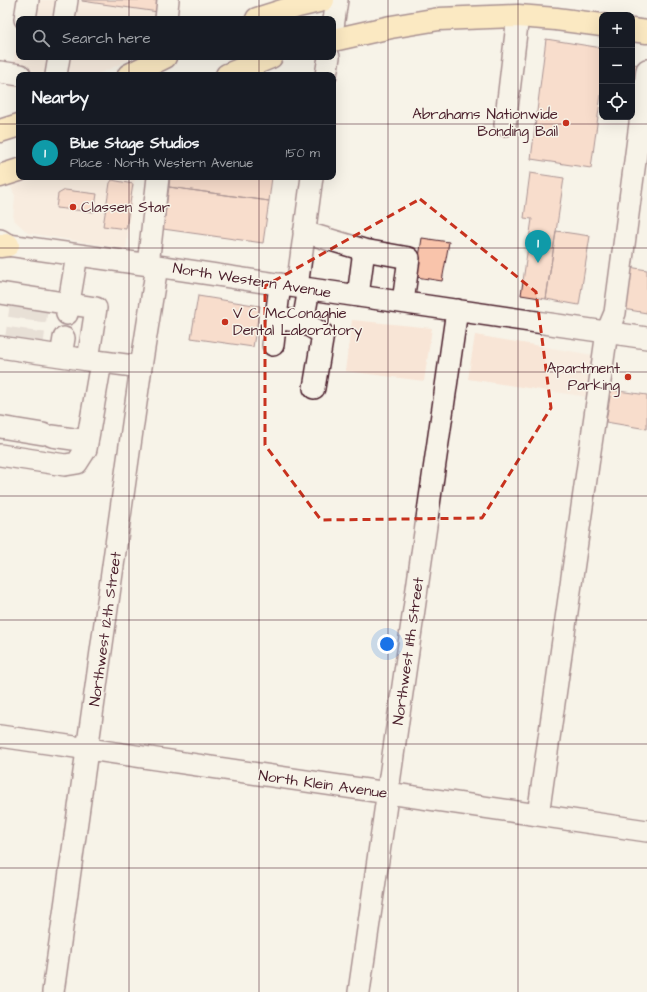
<!DOCTYPE html>
<html lang="en">
<head>
<meta charset="utf-8">
<style>
	:root { --surface:#171b24; --page:#242831; --text:#f1f3f6; --muted:#9ea1a6; --line:#363941; --accent:#ea580c }
	body { margin:0; font-family:"Architects Daughter",sans-serif; background:var(--page); color:var(--text) }
	.controls { position:absolute; right:12px; top:12px; display:grid; overflow:hidden; border-radius:8px; box-shadow:0 4px 16px #0002 }
	.controls button { width:36px; height:36px; display:grid; place-items:center; padding:0; border:0; border-bottom:1px solid var(--line); background:var(--surface); color:var(--text); font:20px sans-serif }
	.you { position:absolute; left:387px; top:644px; width:14px; height:14px; margin:-10px; border:3px solid #fff; border-radius:50%; background:#1a73e8; box-shadow:0 0 0 6px #1a73e833 }
	.badge { display:grid; place-items:center; width:26px; height:26px; border-radius:50%; background:var(--accent); color:#fff; font-size:13px; font-weight:700 }
	.pin { position:absolute; translate:-50% -33px; filter:drop-shadow(0 1px 2px #0008) }
	.pin::after { content:''; position:absolute; top:21px; width:14px; height:12px; background:inherit; clip-path:polygon(0 0,100% 0,50% 100%) }
	.list { margin:0; padding:0; list-style:none }
	h2 { display:flex; justify-content:space-between; align-items:center; height:52px; margin:0; padding:0 16px; font-size:17px }
	h2 small { font-size:13px; font-weight:400; color:var(--muted) }
	.list li { display:grid; grid-template-columns:26px 1fr auto; gap:12px; align-items:center; box-sizing:border-box; height:56px; padding:0 16px; border-top:1px solid var(--line) }
	.list b { display:block; font-size:15px; white-space:nowrap }
	.list p { margin:0; font-size:13px; white-space:nowrap; color:var(--muted) }
	.list em { font-size:13px; font-style:normal; color:var(--muted) }
	.icon { flex:none; width:22px; height:22px; fill:none; stroke:currentColor; stroke-width:2; stroke-linecap:round; stroke-linejoin:round }
	.map { position:relative; flex:none; width:647px; height:992px; overflow:hidden }
	.search { position:absolute; background:var(--surface); box-shadow:0 4px 16px #0002; left:16px; top:16px; width:320px; height:44px; display:flex; align-items:center; gap:10px; box-sizing:border-box; padding:0 14px; border-radius:8px; color:var(--muted); font-size:15px }
	.panel { position:absolute; background:var(--surface); box-shadow:0 4px 16px #0002; left:16px; top:72px; width:320px; height:108px; border-radius:8px }
	.map>svg:first-child { display:block }
</style>
</head>
<body>
<div class="map">
<svg width="647" height="992" viewBox="0 0 647 992">
	<rect width="100%" height="100%" fill="#f7f3e8"/>
	<filter id="ink" filterUnits="userSpaceOnUse"><feTurbulence type="fractalNoise" baseFrequency=".025" numOctaves="2"/><feDisplacementMap in="SourceGraphic" scale="8" xChannelSelector="R" yChannelSelector="G"/><feConvolveMatrix kernelMatrix="1 2 1 2 8 2 1 2 1" color-interpolation-filters="sRGB"/></filter>
	<g filter="url(#ink)">
		<path fill="#f8e5d6" d="M22 0H161L158 19H19Z
			M19 23V57H134L97 75H19V88L10 87Z
			M28 177H135L126 249 28 233 13 219 15 196 10 185Z
			M352 320 432 328 424 381 345 371Z
			M475 335 593 355 588 397 468 379Z"/>
		<path fill="#f9c4ab" stroke="#4a1f2b" d="M82 0H159L158 12 82 1Z
			M546 39 602 48V87L591 168 531 159Z
			M632 64 643 65 632 110Z
			M530 173 564 178 546 299 521 295 532 219 524 218Z
			M170 177H272L269 201 169 187Z
			M112 180 133 184 126 229 103 226 110 183Z
			M169 187 269 201 263 243 163 229Z
			M65 190 97 194 94 212 56 208 58 194Z
			M556 231 590 236 579 305 546 299Z
			M422 238 449 242 442 281 416 277Z
			M629 267 647 270V313L623 309Z
			M198 296 260 306 253 347 191 338Z
			M611 390 647 395V429L606 422Z"/>
		<g fill="none" stroke-linecap="round" stroke-linejoin="round">
			<path stroke="#d4c9c2" stroke-width="21" stroke-dasharray="21 10" stroke-linecap="butt" d="M14 349 20 308
				M32 352 37 310"/>
			<defs>
				<path id="minor" d="M25 19 28 0
					M64 19 67 0
					M166 19 168 0
					M333 27 337 0
					M0 72 20 75
					M56 75 59 57
					M326 75 329 57
					M505 125 518 16
					M304 232 364 250 409 258 403 302
					M0 240 8 245 157 266 297 287 647 338
					M148 265 158 177
					M280 284 276 318 303 322
					M297 287 312 177
					M309 289 303 322 323 334 314 388
					M0 293 96 308 88 360 141 367
					M358 296 364 250
					M67 314 77 255
					M273 345 276 318
					M0 347 88 360
					M61 356 64 338
					M0 427 43 434
					M52 436 87 441
					M0 455 65 465 77 463 86 449 101 362
					M0 736 647 831
					M538 815 607 332 615 313 647 70
					M53 992 141 367 157 266
					M359 992 457 310"/>
				<path id="major" d="M257 19 298 6 323 0
					M632 30 647 32
					M333 40 391 27 439 19 518 16 556 19 602 25
					M129 75 165 57
					M227 75 271 57
					M0 131 19 125
					M0 176 19 170
					M0 246 8 245"/>
			</defs>
			<use href="#minor" stroke="#4a1f2b" stroke-width="24"/>
			<use href="#major" stroke="#4a1f2b" stroke-width="25"/>
			<use href="#minor" stroke="#f7f3e8" stroke-width="21"/>
			<use href="#major" stroke="#fedd96" stroke-width="22"/>
		</g>
	</g>
	<path d="M0 0H647V992H0ZM420 199 536 292 551 408 482 518 321 520 265 445V286Z" fill="#f7f3e8" fill-opacity=".55" fill-rule="evenodd"/>
	<path fill="none" stroke="#c8321e" stroke-width="3" stroke-dasharray="8 5" stroke-linejoin="round" d="M420 199 536 292 551 408 482 518 321 520 265 445V286Z"/>
	<path fill="none" stroke="#4a1f2b" stroke-width="1" stroke-opacity="0.55" d="M129 0V19M259 0V19M388 0V992M518 0V992M129 57V75M259 57V75M0 124H19M333 124H647M129 177V992M259 177V992M0 248H647M0 372H647M0 496H647M0 620H647M0 744H647M0 868H647"/>
	<g fill="#c8321e" stroke="#f7f3e8" stroke-width="1.5">
		<circle cx="566" cy="123" r="4"/>
		<circle cx="73" cy="207" r="4"/>
		<circle cx="225" cy="322" r="4"/>
		<circle cx="628" cy="377" r="4"/>
	</g>
	<g text-anchor="middle" stroke-width="3" stroke-linejoin="round" paint-order="stroke">
		<g font-size="15" fill="#4a1f2b" stroke="#f7f3e8" text-anchor="end">
			<text x="558" y="119">Abrahams Nationwide<tspan x="558" dy="17">Bonding Bail</tspan></text>
			<text x="81" y="212" text-anchor="start">Classen Star</text>
			<text x="233" y="318" text-anchor="start">V C McConaghie<tspan x="233" dy="17">Dental Laboratory</tspan></text>
			<text x="620" y="373">Apartment<tspan x="620" dy="17">Parking</tspan></text>
		</g>
		<g font-size="15" fill="#4a1f2b" stroke="#f7f3e8">
			<text transform="translate(252 280) rotate(9)" y="5">North Western Avenue</text>
			<text transform="translate(105 629) rotate(-82)" y="5">Northwest 12th Street</text>
			<text transform="translate(408 651) rotate(-82)" y="5">Northwest 11th Street</text>
			<text transform="translate(323 784) rotate(8)" y="5">North Klein Avenue</text>
		</g>
	</g>
</svg>
<div class="controls">
<button>+</button>
<button>−</button>
<button><svg class="icon" aria-label="locate" viewBox="0 0 24 24"><circle cx="12" cy="12" r="6"/><path d="M12 2v4M12 18v4M2 12h4M18 12h4"/></svg></button>
</div>
<div class="you"></div>
<div class="pin badge" style="left:538px;top:263px;background:#0f9aa8">1</div>
<div class="search"><svg class="icon" aria-label="search" viewBox="0 0 24 24"><circle cx="10" cy="10" r="6"/><path d="M15 15l6 6"/></svg>Search here</div>
<section class="panel">
<h2>Nearby<small></small></h2>
<ul class="list">
<li><span class="badge" style="background:#0f9aa8">1</span><div><b>Blue Stage Studios</b><p>Place · North Western Avenue</p></div><em>150 m</em></li>
</ul>
</section>
</div>
</body>
</html>
